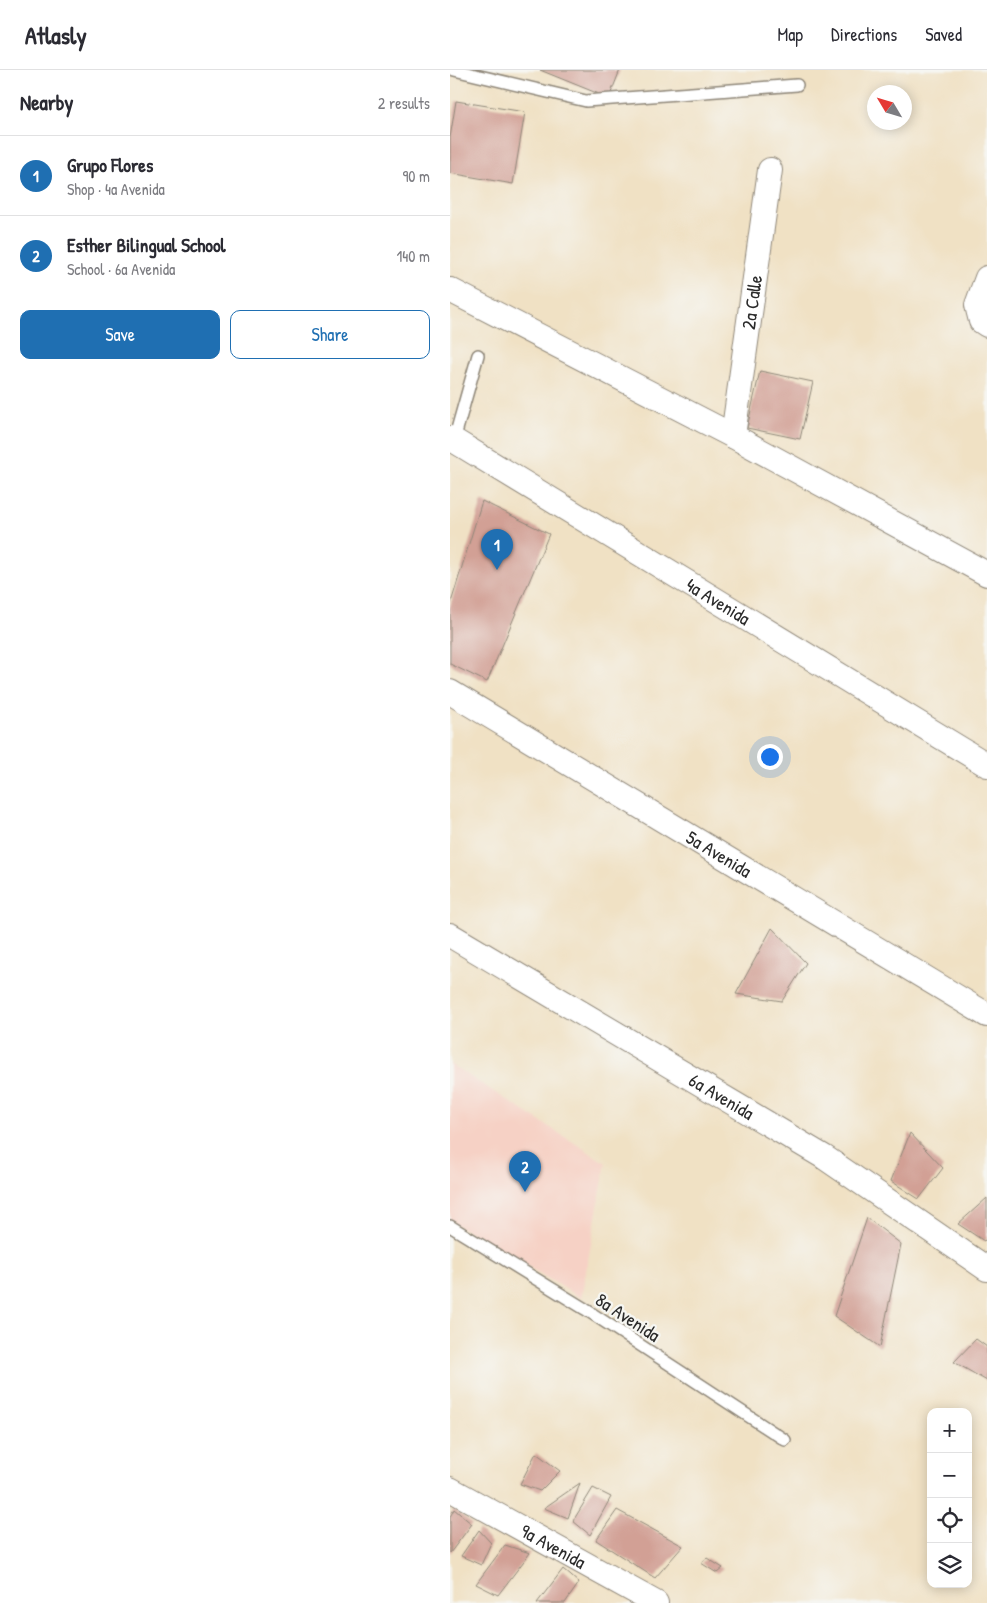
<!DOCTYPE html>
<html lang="en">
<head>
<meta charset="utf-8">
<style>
	:root { --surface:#fff; --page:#f2f2f3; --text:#2b2b33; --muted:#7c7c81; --line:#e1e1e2; --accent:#1f6fb2 }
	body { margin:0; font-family:"Patrick Hand",sans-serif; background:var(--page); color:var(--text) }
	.controls { position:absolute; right:15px; bottom:15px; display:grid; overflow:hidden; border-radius:10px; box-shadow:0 2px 12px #0003 }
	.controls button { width:45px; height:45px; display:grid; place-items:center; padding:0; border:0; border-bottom:1px solid var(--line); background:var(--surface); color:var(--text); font:25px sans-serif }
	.compass { position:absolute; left:417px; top:15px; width:45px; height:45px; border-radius:50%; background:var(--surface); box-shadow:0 2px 12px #0003; rotate:308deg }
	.you { position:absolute; left:319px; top:686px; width:18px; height:18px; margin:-12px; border:4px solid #fff; border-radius:50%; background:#1a73e8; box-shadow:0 0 0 8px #1a73e833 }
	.badge { display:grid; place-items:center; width:32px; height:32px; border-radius:50%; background:var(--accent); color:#fff; font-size:16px; font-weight:700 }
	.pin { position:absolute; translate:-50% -41px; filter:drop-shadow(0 1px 2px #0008) }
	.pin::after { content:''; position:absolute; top:26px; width:18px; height:15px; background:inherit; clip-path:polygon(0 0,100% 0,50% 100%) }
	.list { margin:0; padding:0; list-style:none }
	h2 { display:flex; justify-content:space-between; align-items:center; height:65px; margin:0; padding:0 20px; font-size:21px }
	h2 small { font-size:16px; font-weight:400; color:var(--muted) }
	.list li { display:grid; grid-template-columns:32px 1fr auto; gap:15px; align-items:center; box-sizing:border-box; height:80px; padding:0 20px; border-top:1px solid var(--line) }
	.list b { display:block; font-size:19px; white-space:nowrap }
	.list p { margin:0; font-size:16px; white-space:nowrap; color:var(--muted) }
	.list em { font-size:16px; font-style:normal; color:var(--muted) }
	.actions { display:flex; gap:10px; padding:15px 20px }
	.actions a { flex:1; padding:11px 0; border:1px solid var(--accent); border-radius:10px; text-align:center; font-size:18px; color:var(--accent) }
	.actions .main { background:var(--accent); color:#fff }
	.icon { flex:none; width:28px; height:28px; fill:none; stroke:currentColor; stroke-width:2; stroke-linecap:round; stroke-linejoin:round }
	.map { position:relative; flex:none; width:537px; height:1533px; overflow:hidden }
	header { display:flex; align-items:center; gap:30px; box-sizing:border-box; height:70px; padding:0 25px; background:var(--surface); border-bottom:1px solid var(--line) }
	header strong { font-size:24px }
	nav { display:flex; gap:28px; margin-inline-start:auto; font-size:18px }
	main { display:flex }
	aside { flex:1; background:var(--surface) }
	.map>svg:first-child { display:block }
</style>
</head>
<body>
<header>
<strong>Atlasly</strong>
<nav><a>Map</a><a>Directions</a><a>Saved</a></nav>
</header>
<main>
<aside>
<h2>Nearby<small>2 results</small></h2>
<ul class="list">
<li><span class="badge">1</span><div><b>Grupo Flores</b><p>Shop · 4a Avenida</p></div><em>90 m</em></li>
<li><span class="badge">2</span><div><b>Esther Bilingual School</b><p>School · 6a Avenida</p></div><em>140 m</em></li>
</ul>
<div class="actions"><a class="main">Save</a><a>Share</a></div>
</aside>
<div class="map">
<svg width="537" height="1533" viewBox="0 0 537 1533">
	<rect width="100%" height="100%" fill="#f6f6f2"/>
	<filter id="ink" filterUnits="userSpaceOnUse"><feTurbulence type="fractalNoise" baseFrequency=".02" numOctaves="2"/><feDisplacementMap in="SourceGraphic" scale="10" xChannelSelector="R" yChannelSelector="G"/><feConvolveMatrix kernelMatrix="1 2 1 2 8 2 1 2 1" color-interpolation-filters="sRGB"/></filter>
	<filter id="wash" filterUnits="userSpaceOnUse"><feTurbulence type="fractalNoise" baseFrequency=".0096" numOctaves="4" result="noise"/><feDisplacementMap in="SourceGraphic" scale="20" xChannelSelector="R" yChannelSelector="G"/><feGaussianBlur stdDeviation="1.12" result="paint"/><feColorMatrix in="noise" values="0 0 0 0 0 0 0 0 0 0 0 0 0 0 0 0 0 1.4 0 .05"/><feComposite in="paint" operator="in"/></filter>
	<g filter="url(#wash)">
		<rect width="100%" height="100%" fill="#f0e1c4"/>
		<path fill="#f6d1c5" d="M0 994 156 1093 131 1228 0 1151Z"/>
		<g id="blocks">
			<path fill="#d2a095" d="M90 0H170L159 28Z
				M6 31 75 42 63 114 0 103V68Z
				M310 301 363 312 350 369 297 358Z
				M32 431 99 464 37 612 0 594V536Z
				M322 858 356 893 332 931 286 924Z
				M460 1063 493 1098 469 1129 441 1111Z
				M537 1128V1168L534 1171 508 1154Z
				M417 1148 451 1174 430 1277 384 1246Z
				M526 1269 537 1277V1311L504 1292Z
				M86 1383 110 1401 90 1421 70 1414Z
				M130 1413 118 1448 94 1438Z
				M143 1418 161 1427 140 1465 123 1451Z
				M4 1439 22 1454 0 1483V1447Z
				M167 1440 233 1476 205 1508 146 1470Z
				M29 1460 41 1473 31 1495 11 1486Z
				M55 1475 80 1483 48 1525 26 1514Z
				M257 1488 273 1498 267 1503 251 1493Z
				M113 1499 129 1513 115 1533H87Z"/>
		</g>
	</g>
	<g filter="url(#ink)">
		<use href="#blocks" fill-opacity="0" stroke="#8e8678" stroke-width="1"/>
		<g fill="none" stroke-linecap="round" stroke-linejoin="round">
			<defs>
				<path id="lane" d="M4 0 136 31 347 15
					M4 370 28 285
					M0 1156 135 1239 335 1370"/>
				<g id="street">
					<path d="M537 208 527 235 531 251 537 255"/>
					<path d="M0 220 283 366 537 504"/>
					<path id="s1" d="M283 366 320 100"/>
					<path id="s2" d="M0 368 537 695"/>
					<path id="s3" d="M0 622 537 945"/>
					<path id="s4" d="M0 865 374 1087 537 1199"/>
					<path id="s5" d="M0 1419 206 1533"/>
				</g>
			</defs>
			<use href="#lane" stroke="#8e8678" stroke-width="14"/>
			<use href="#street" stroke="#8e8678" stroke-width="26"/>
			<use href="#lane" stroke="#fff" stroke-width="11"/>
			<use href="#street" stroke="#fff" stroke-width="24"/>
		</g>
	</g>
	<g text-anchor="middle" stroke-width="4.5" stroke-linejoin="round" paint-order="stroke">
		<g font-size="19" fill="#2b2b2b" stroke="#f6f6f2">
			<text dy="7" stroke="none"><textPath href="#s1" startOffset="135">2a Calle</textPath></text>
			<text dy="7" stroke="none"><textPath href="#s2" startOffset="314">4a Avenida</textPath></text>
			<text dy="7" stroke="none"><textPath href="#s3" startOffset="314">5a Avenida</textPath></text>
			<text dy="7" stroke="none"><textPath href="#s4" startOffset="316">6a Avenida</textPath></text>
			<text transform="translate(178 1247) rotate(33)" y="7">8a Avenida</text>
			<text dy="7" stroke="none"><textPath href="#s5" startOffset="118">9a Avenida</textPath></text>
		</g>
	</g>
</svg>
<div class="controls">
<button>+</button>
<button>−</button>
<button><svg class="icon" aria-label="locate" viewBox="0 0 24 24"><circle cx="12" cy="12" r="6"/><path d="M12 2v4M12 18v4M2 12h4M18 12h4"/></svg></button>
<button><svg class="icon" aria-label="layers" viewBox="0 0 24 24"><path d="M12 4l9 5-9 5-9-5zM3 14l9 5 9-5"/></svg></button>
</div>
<svg class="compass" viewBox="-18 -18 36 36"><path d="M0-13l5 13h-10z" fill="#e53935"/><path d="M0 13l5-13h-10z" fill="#7c7c81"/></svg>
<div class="you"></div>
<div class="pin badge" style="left:47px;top:500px">1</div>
<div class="pin badge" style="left:75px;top:1122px">2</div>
</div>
</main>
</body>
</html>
